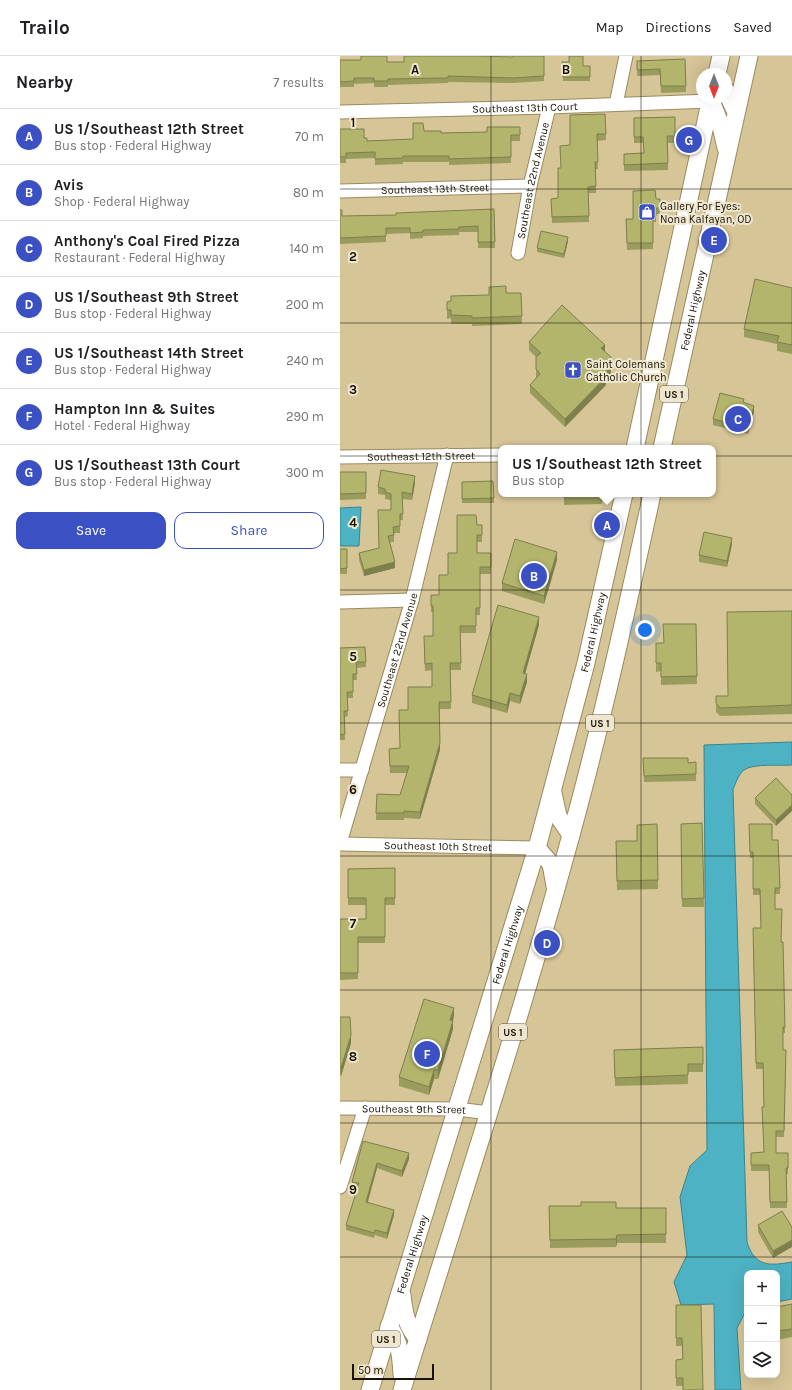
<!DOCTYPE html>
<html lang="en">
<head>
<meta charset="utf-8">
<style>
	:root { --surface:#fff; --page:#f2f2f2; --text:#202124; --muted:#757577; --line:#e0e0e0; --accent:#3b50c3 }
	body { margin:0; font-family:Karla,sans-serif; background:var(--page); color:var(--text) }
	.controls { position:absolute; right:12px; bottom:12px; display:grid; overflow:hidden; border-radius:8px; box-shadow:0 4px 16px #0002 }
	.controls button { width:36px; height:36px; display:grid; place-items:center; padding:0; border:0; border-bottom:1px solid var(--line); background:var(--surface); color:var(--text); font:20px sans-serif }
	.compass { position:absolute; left:356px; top:12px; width:36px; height:36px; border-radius:50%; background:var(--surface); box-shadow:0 4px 16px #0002; rotate:180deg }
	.scale { position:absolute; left:12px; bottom:10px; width:82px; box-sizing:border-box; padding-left:4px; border:2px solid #1b1404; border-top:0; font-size:11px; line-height:14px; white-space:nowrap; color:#1b1404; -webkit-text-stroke:3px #eee6cf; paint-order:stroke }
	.you { position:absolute; left:305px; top:574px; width:14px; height:14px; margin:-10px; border:3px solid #fff; border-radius:50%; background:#1a73e8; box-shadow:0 0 0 6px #1a73e833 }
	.badge { display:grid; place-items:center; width:26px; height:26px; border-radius:50%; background:var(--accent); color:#fff; font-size:13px; font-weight:700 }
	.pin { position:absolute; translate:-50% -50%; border:2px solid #fff; box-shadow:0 1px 4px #0006 }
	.popup { position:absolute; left:158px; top:389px; width:218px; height:52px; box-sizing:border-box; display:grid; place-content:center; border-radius:8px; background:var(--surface); filter:drop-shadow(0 1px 3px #0005); font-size:13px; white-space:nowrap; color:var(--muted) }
	.popup b { font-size:15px; color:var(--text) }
	.popup::after { content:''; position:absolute; left:50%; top:100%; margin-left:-8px; border:8px solid transparent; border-top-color:var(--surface) }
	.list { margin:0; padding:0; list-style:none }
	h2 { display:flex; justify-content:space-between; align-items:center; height:52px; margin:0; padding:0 16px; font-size:17px }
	h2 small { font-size:13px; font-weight:400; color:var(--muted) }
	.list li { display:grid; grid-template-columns:26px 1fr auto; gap:12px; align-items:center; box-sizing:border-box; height:56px; padding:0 16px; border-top:1px solid var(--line) }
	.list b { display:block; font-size:15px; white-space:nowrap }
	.list p { margin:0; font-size:13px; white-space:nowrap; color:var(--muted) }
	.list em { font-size:13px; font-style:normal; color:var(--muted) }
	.actions { display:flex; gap:8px; padding:12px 16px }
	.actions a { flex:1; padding:9px 0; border:1px solid var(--accent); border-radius:12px; text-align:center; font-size:14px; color:var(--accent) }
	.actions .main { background:var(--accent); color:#fff }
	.icon { flex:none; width:22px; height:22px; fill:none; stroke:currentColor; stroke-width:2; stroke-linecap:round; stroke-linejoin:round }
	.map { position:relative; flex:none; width:452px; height:1334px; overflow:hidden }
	header { display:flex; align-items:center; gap:24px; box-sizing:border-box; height:56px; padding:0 20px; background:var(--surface); border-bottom:1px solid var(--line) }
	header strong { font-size:19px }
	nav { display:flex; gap:22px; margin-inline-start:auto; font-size:14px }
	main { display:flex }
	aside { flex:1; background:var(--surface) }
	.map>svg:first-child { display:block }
</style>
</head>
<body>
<header>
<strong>Trailo</strong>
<nav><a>Map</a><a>Directions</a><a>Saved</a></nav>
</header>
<main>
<aside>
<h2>Nearby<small>7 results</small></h2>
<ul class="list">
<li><span class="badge">A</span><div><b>US 1/Southeast 12th Street</b><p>Bus stop · Federal Highway</p></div><em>70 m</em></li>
<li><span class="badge">B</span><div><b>Avis</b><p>Shop · Federal Highway</p></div><em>80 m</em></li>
<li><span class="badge">C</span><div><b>Anthony's Coal Fired Pizza</b><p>Restaurant · Federal Highway</p></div><em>140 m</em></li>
<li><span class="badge">D</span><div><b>US 1/Southeast 9th Street</b><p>Bus stop · Federal Highway</p></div><em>200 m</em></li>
<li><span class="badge">E</span><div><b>US 1/Southeast 14th Street</b><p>Bus stop · Federal Highway</p></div><em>240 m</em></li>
<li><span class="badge">F</span><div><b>Hampton Inn &amp; Suites</b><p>Hotel · Federal Highway</p></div><em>290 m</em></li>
<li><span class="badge">G</span><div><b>US 1/Southeast 13th Court</b><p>Bus stop · Federal Highway</p></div><em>300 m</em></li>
</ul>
<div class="actions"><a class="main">Save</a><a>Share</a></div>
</aside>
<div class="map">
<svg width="452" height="1334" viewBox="0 0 452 1334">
	<rect width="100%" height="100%" fill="#d6c597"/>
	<path fill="#4db2c3" stroke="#3e838a" d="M21 451 19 490H0V452Z
		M452 686V709C440 710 414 707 404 714 398 719 396 727 393 733L407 1186C415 1211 429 1210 452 1206V1243L437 1246V1217H407V1253L397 1272 401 1334H375L374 1248 341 1249 334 1226 347 1199 340 1141 350 1110 367 1094 364 689Z"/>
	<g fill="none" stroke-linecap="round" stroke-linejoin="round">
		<defs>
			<g id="minor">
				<path d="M276 48 286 0"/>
				<path id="s1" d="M0 56 209 51 371 45"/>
				<path id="s2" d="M0 135 190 130"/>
				<path id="s3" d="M178 197 190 130 209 51"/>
				<path id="s4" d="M0 401 161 399"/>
				<path d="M0 546 72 544"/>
				<path d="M0 714H22"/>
				<path id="s5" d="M0 787 72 544 107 399"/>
				<path id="s6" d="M0 788 197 792"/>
				<path id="s7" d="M0 1052 117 1053 149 1057"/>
				<path d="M0 1131 25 1052"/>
			</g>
			<g id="major">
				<path d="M377 18 381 0"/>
				<path d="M386 35 396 56"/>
				<path d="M371 45 381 70 386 92"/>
				<path d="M295 392 371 42"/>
				<path id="s8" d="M322 392 409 0"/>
				<path d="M213 737 218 760 231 779"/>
				<path d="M197 792 211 808 215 830"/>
				<path d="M62 1239C64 1257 66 1269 78 1283"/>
				<path d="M49 1270C60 1286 61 1301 62 1319"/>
				<path id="s9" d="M30 1334 197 792 246 607 284 438"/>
				<path d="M62 1334C119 1149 180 966 231 779 262 666 287 552 312 438"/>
			</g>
		</defs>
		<use href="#minor" stroke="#9a8a5f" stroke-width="15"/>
		<use href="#major" stroke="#9a8a5f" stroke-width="19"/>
		<use href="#minor" stroke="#fff" stroke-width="13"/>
		<use href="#major" stroke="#fff" stroke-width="17"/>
	</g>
	<path fill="#9a9c5d" d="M204 0V25L173 27 108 26V27L48 29V31H34V27L14 28V31H0V4L47 6H64L172 1Z
		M345 3 346 36 321 37 320 19 297 20V5Z
		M222 6H229L243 10H250V25H223Z
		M265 58 266 84 257 85 258 113H256V137H248L249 166 212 167 211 143 218 142 221 112 230 89Z
		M335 61V87H328V114L284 115V98L304 97 303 87H294V62Z
		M180 71V85H171V107L109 109V106H63V108L35 109V102L6 103V107H0V73L24 82 27 85 73 83 84 75 101 77 147 76Z
		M316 143H320V158H316V166H313V193L287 194 286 163H293Z
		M154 153 155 192H138V176H119V179L83 180V182L70 183V177L46 178V186L0 188V154L2 160 56 159Z
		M228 185 224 202 197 196V192Z
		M452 232V298L437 295V288L404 281V273Z
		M166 237H181L182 268 132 270V268H111V262L107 263V254L111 245 149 239Z
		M189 286 265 295 271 318 266 323V329L225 371 190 337V329L196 322V301L189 294Z
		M414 356 408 378 373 369V363Z
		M0 416H26V443L0 444Z
		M122 426 154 442V447H122Z
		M75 427 72 444 62 443 63 464H60V477H54V486H49L55 512 24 520 19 504V497L39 492 51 454V444L45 443V439L38 438V431Z
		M264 438 261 448 224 449V442Z
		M137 469 142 479V486H137V497H151V518H140V559H136V577H120L121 614H110L111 653H100V694L80 763 64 762V764H36L37 738 60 739 67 717H50L49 693 60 692 92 631V614L85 615 84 587 93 580V556H91V539H99L108 519 117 497Z
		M392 488 387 511 359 506V499Z
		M0 493H7V518H0Z
		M217 504 204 548 162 535V527Z
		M452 555V658L380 660 376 656V640H388Z
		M356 568 357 628 321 629V615L316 616V587H323Z
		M199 569 185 617 187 626 180 648 170 645 167 657 132 647V639Z
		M25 591 26 611 16 612 17 624H13V642H7L8 660 5 661V684H0V592Z
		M303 702 348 707 356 706V725L304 726Z
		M436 722V770L415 748V742Z
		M362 767 364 851H342L341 768Z
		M317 768 318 833 277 834 276 785H297Z
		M409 768 432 784H438L440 838H435V853L441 886 445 971V977H443V994H446L444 1081H436V1097H448V1118H446L447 1152H430L429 1115H411V1097L424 1096V1051L423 1013H416L413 878 421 872 420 839H413V802H410Z
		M55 812V849H45V887H18V923L0 924V863H26V849H8V813Z
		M114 960 113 965V973L98 1023H94L89 1039 59 1030V1021Z
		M0 961 11 987 1 1020H0Z
		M363 991V1016H348V1028L275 1030 274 994Z
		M23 1085 69 1103 62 1121 37 1112 28 1146 54 1159 47 1183 35 1179 34 1182 6 1174V1169L17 1133 12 1131V1126Z
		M209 1150 276 1152H326V1187H277L276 1191 210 1192Z
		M442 1155 433 1202 418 1176V1169Z
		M452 1248V1281L437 1284V1251Z
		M336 1249 363 1334 343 1330H336V1304L343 1303 342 1290H336Z"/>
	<path fill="#7d7f4c" d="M228 181V185L224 202V198Z
		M265 289V297L261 292Z
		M271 309V318L266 323V329L225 371V363L263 318Z
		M414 350V356L408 378V372Z
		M75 420V427L72 444V438Z
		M262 438H264L261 448V442Z
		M392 482V488L387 511V505Z
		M217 496V504L204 548V540Z
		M55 506V512L24 520V514Z
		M199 561V569L183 625V617Z
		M187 618V626L180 648V640Z
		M170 637V645L167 657V649Z
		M100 687V694L80 763V756Z
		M452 749V755L436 770V764Z
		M114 952V960L110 972V964Z
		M113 965V973L98 1023V1014Z
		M11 979V987L1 1020V1012Z
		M94 1014V1023L89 1039V1031Z
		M69 1097V1103L62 1121V1115Z
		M37 1107V1112L26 1151V1146Z
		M54 1154V1159L47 1183V1177Z
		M277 1179V1187L276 1191V1183Z
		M452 1184V1191L433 1202V1195Z"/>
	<path fill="#b3b56c" stroke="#7d7f4c" d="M21 0H47V6H64V0H137L173 1V0H204V20L173 22 108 20V22L48 23V25H34V22H14V25L0 26V4H21Z
		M229 0H243V10H250V21H223L222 6H229Z
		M345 3 346 30H321L320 13 297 14V5Z
		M265 58 266 78H257L258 106H255L256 130 248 131 249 160 212 161 211 143 218 142V112H221L220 90 230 89V59Z
		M335 61V80H327L328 107 284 109V98L304 97 303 81H294V62Z
		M73 67H83L84 75H101V77L147 76V71H180V79H171V101L109 103V100H63V102L35 103V96L6 97V101H0V73H24V82H27V85L73 83Z
		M315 134 316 143H320V152H316V160H313V187H287L286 163H293V135Z
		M154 153 155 186H138V170L119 171V173L83 174V176L70 177V172H46V180L0 182V154H2V160L56 159V157Z
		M201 175 228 181 224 198 197 192Z
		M415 223 452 232V289L437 286 439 280 404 273Z
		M166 230V237H181L182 260 132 262V260L111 259V254H107V246L111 245V240L149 239V231Z
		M222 249 265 289 261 292 271 301V309L263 318 266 321 225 363 190 329 200 318 196 313V301L201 297 189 286Z
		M380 337 404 343 403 346 414 350 408 372 373 363Z
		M41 414 75 420 72 438 62 436 63 458H60V470L53 471 54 479 48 480 55 506 24 514 19 497 39 492 38 454H51V438L45 436V433L38 431Z
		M0 416H26V437L0 438Z
		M153 425 154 442 122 443V426Z
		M225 438H262L261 442H224Z
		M117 459H136L137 469H142V479H137V497H151V511H140V552H136V570H120L121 607H110L111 646H99L100 687 80 756 64 755V757H36L37 738 60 739 69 710H50L49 693 60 692 59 654H68V631H92V607L85 608 84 580H93V550H91V539H99V519H108V497H117Z
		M364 476 392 482 387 505 359 499Z
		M175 483 217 496 204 540 162 527Z
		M0 493H7V512L0 513Z
		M158 549 199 561 183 617 187 618 180 640 170 637 167 649 132 639Z
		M452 555V649L380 652 376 647V640H388L387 556Z
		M323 568H356L357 620 321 621V607H316V587H324Z
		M25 591 26 606H16L17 618H13V636H7L8 655H4L5 678 0 679V592Z
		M303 702H348V707L356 706V718L304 720Z
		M436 722 452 739V749L436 764 415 742Z
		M362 767 364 842 342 843 341 768Z
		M317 768 318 824 277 825 276 785H297V769Z
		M409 768H432V784H438L440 832H435V853H442L441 886H443L445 971H443V994H446L444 1075H436V1097H448V1112H446L447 1146H430L429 1109H411V1097L424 1096 422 1051H424L423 1007H416L413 872H421L420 833H413V796H410Z
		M55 812V842H45V881H18V917H0V863H26V842H8V813Z
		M84 943 114 952 110 964 113 965 98 1014H94L89 1031 59 1021Z
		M0 961H10L11 979 1 1012H0Z
		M363 991V1008H348V1019L275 1022 274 994Z
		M23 1085 69 1097 62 1115 37 1107 26 1146 54 1154 47 1177 35 1174 34 1177 6 1169 19 1127 12 1126Z
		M241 1146H276V1152H326V1178L277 1179 276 1183 210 1184 209 1150H241Z
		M442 1155 452 1171V1184L433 1195 418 1169Z
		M452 1248V1273L437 1275V1251Z
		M336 1249H361L363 1334H343V1322H336V1304L343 1303 342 1282H336Z"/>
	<path fill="none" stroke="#1b1404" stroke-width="1" stroke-opacity="0.55" d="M151 0V1334M301 0V1334M0 133H452M0 267H452M0 400H452M0 534H452M0 667H452M0 800H452M0 934H452M0 1067H452M0 1201H452"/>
	<defs>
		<symbol id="shop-square" viewBox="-11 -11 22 22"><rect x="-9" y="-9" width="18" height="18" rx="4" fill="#3b50c3" stroke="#eee6cf"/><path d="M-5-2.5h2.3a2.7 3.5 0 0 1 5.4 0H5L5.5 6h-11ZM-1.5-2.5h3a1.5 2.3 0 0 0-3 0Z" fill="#fff"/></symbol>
		<symbol id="church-square" viewBox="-11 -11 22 22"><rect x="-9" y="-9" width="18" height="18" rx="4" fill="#3b50c3" stroke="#eee6cf"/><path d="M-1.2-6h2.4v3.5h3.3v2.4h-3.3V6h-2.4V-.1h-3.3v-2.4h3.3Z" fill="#fff"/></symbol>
	</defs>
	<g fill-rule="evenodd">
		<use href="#shop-square" x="297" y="146" width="20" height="20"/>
		<use href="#church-square" x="223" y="304" width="20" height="20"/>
	</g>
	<g text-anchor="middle" stroke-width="4" stroke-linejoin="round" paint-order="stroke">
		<g fill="#eee6cf" stroke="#5a5341" stroke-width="1">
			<rect x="320" y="330" width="28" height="16" rx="3"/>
			<rect x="246" y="659" width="28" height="16" rx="3"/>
			<rect x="159" y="968" width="28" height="16" rx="3"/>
			<rect x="32" y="1275" width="28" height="16" rx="3"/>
		</g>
		<g font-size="10" font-weight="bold" fill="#1b1404">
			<text x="334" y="342">US 1</text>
			<text x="260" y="671">US 1</text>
			<text x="173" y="980">US 1</text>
			<text x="46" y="1287">US 1</text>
		</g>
		<g font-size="11" fill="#1b1404" stroke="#eee6cf">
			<text dy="4" stroke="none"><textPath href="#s1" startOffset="185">Southeast 13th Court</textPath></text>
			<text dy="4" stroke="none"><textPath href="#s3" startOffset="74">Southeast 22nd Avenue</textPath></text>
			<text dy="4" stroke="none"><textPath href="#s2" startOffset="95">Southeast 13th Street</textPath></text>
			<text dy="4" stroke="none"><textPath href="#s8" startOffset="141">Federal Highway</textPath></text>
			<text dy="4" stroke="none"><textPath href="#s4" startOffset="81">Southeast 12th Street</textPath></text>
			<text dy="4" stroke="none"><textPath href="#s9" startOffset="790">Federal Highway</textPath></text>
			<text dy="4" stroke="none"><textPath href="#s5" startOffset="201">Southeast 22nd Avenue</textPath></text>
			<text dy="4" stroke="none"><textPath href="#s6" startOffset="98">Southeast 10th Street</textPath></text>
			<text dy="4" stroke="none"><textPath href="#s9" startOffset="466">Federal Highway</textPath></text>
			<text dy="4" stroke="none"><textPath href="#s7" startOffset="74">Southeast 9th Street</textPath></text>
			<text dy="4" stroke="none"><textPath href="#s9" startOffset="142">Federal Highway</textPath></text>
		</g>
		<g font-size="11" fill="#1b1404" stroke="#eee6cf" text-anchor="start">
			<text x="320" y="154">Gallery For Eyes:<tspan x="320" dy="13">Nona Kalfayan, OD</tspan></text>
			<text x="246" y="312">Saint Colemans<tspan x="246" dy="13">Catholic Church</tspan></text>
		</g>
	</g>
	<g font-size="13" text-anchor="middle" font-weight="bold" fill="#1b1404" stroke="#eee6cf" stroke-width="4" stroke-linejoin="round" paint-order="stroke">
		<text x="75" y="18">A</text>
		<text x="226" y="18">B</text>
		<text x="13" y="71">1</text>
		<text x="13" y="205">2</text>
		<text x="13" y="338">3</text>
		<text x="13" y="471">4</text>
		<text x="13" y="605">5</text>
		<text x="13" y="738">6</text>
		<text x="13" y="872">7</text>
		<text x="13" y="1005">8</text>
		<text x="13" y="1138">9</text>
	</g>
</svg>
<div class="controls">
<button>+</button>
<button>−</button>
<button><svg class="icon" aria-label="layers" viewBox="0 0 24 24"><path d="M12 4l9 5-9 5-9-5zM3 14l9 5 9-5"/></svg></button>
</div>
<svg class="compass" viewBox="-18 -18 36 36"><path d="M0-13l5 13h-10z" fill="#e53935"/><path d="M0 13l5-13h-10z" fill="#757577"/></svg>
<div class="scale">50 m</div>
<div class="you"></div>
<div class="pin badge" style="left:267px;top:469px">A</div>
<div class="popup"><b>US 1/Southeast 12th Street</b>Bus stop</div>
<div class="pin badge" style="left:194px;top:520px">B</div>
<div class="pin badge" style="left:398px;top:363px">C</div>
<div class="pin badge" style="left:207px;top:887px">D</div>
<div class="pin badge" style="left:374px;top:184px">E</div>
<div class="pin badge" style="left:87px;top:998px">F</div>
<div class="pin badge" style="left:349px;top:84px">G</div>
</div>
</main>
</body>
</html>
